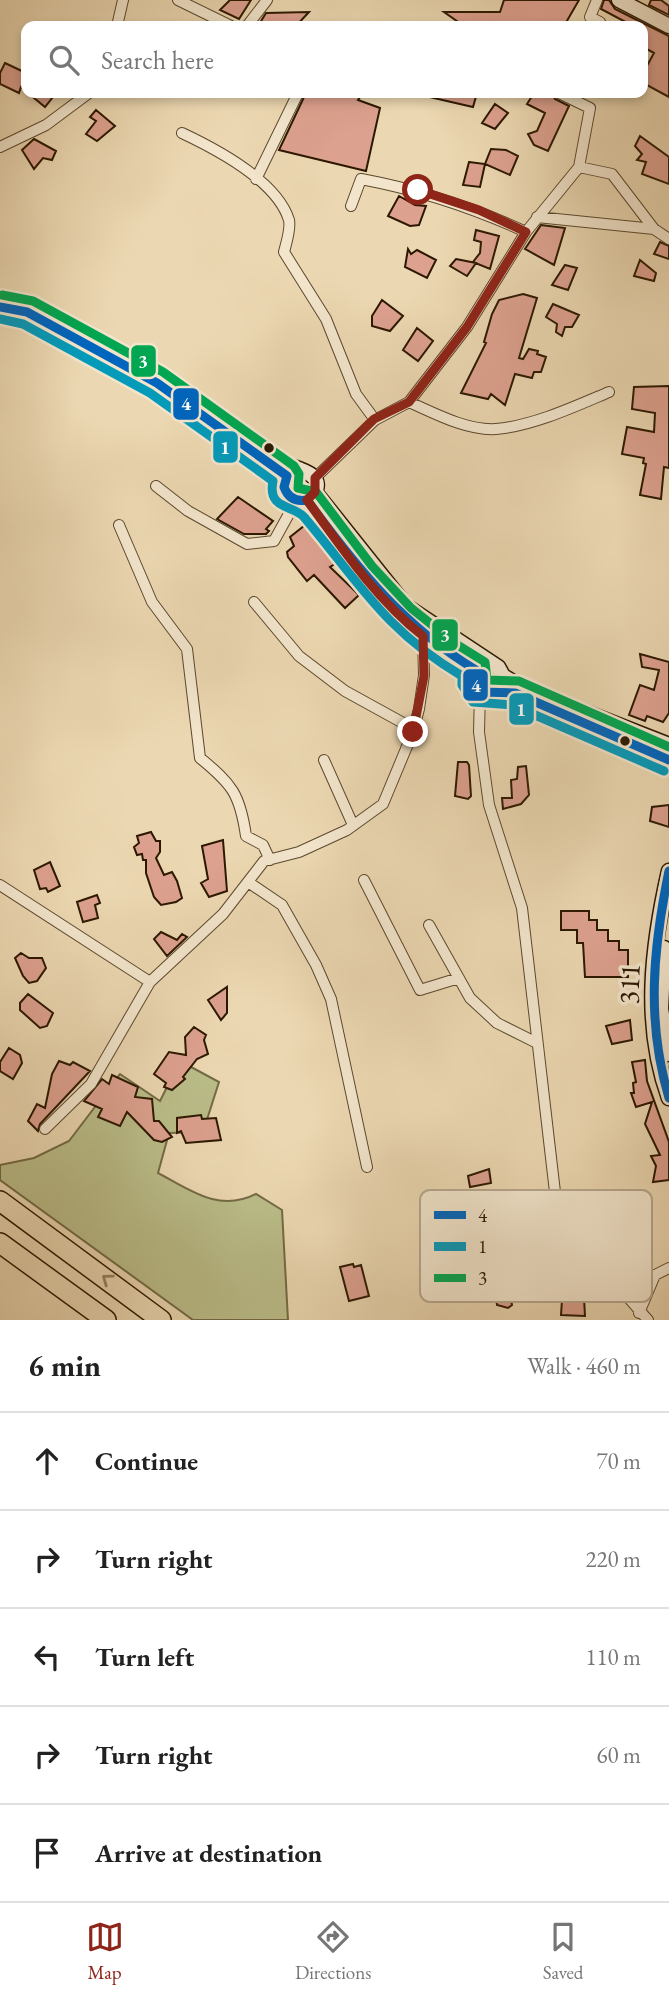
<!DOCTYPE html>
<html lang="en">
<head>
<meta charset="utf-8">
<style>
	:root { --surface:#fff; --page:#f2f2f2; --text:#222; --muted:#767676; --line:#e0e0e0; --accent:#8f2418 }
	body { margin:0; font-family:"EB Garamond",serif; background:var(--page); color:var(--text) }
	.stop { position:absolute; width:21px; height:21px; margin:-16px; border:5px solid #8f2418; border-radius:50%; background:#fff }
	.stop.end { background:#8f2418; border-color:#fff; box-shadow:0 2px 7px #0008 }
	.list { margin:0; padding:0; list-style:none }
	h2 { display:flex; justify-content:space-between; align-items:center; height:91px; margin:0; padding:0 28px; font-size:30px }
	h2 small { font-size:23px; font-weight:400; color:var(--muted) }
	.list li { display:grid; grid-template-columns:46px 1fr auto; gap:21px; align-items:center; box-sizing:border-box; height:98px; padding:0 28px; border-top:2px solid var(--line) }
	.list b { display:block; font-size:26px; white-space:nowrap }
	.list em { font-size:23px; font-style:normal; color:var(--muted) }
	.icon { flex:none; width:38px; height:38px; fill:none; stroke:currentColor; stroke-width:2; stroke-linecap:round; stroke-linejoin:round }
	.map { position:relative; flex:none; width:669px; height:1320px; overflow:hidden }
	.search { position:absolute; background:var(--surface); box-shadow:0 4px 10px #0003; left:21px; right:21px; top:21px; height:77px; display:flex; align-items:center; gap:18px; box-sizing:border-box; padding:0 24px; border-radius:14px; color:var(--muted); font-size:26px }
	.sheet { height:581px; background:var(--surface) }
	nav { display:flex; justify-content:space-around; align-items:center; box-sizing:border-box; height:98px; border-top:2px solid var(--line); background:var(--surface); font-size:19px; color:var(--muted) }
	nav a { display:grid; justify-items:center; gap:4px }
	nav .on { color:var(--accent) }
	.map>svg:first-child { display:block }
</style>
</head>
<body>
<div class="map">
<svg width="669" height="1320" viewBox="0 0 669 1320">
	<rect width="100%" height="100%" fill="#ebd7b1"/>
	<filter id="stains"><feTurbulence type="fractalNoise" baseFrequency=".00286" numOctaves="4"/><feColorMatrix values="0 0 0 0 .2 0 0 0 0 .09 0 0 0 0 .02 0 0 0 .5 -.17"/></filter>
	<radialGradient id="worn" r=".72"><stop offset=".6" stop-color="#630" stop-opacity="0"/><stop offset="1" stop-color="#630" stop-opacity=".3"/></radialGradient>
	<path fill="#babd89" stroke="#736a45" stroke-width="2" d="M180 1061 219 1082 203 1132 169 1133 158 1173C190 1190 219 1213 256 1194L282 1210 288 1320H193L0 1180V1165L34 1158 69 1141 120 1074 160 1101Z"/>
	<path fill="#dda18f" stroke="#2c1801" stroke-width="2" d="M230 0H251L239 19 220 10Z
		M504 0H579L564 26H464L444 12H500Z
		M604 0H609L615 9 669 36V97L643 83V73L654 53 643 47V26H633L601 9Z
		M651 0H661L669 6V15L649 5Z
		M309 12 296 26H258L266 13Z
		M5 63 26 73V91L21 87 19 93 0 84V73Z
		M28 93H56L45 107Z
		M311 93 341 97 344 93H363L358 100 380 108 366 171 279 150 304 97Z
		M425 93H477L473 107 425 96Z
		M534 93H552L555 99 569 106 548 151 534 145 528 134 537 131 545 113 527 104Z
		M495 104 508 113 495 129 482 123Z
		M96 110 115 126 97 141 86 134 96 121 90 117Z
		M640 136 669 157V184L642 174 646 162 637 160 642 154 635 146Z
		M34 139 56 151 52 160 43 158 34 169 22 150Z
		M491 149 506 150 518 156 510 175 485 164Z
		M469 162 485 164 480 187 463 185Z
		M399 196 415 205 426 206 419 225 410 226 388 216Z
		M541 225 565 228 554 265 525 249Z
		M476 230 499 236 490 269 473 262 480 253 481 242 474 240Z
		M660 242 669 246V259L654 254Z
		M408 249 411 254 417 250 436 260 427 278 405 267Z
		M456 259 476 263 467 276 450 266Z
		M640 260 656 273 654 281 634 276Z
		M565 265 577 268 568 290 552 285Z
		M523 294 537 298 519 358 523 359 529 349 538 351 537 354 546 357 541 372H534L532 378 515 374 505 405 491 394 488 399 461 393 486 343 484 342 492 314 499 300Z
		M382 300 403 316 390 331 372 326V316Z
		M553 304 579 315 572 327H565L562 336 556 332 557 324 546 317Z
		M417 328 433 341 418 361 403 350Z
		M669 386V468L664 467 661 499 640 495 646 464 643 463 644 458 622 454 627 427 654 432 655 413 632 409 634 387Z
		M238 497 273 521 266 529 269 531 266 534H244L217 519Z
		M309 522 322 538 317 542 335 564 330 567 359 595 345 608 314 575 307 581 288 557 287 552 294 546 290 537Z
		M640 654 669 662V713L663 722 647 716 645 721 629 715 640 685 654 690 659 670 642 667Z
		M458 762H467L469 765 471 796 468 799 455 796Z
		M526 766 529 795 521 804 503 809 502 798H512L511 780 517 779 518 767Z
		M669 805V827L650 821 652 807Z
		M151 832 156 841H160V852L156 858 164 875 172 872 177 881 182 898 176 902 161 905 154 897 146 873V860H143L142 854 137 855 134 847 139 843 137 836Z
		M223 840 227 891 209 897 201 883 208 879 202 846Z
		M50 862 60 886 48 892 46 888 40 889 34 870Z
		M97 895 100 903 95 905 98 918 83 922 77 902Z
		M561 911H589V920H597V930H608V941H619V950H628V977H585L583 943H577V930H561Z
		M161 932 177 940 182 934 187 937 167 956 154 939Z
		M21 953 29 958H42L46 968 37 981 29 983 23 976 15 958Z
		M227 987V1013L221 1020 208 1000Z
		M28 994 53 1013 47 1026 40 1028 20 1010V1003Z
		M630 1020 632 1040 612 1044 606 1026Z
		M194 1027 206 1035 204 1040 208 1054 197 1059 183 1077 185 1079 172 1090 164 1087 166 1083 154 1074 169 1052 186 1055 185 1037Z
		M9 1048 20 1055 22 1063 13 1079 0 1071V1062Z
		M645 1060 647 1081 669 1142V1180L653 1182 656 1166 651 1156 660 1155 645 1124 652 1102 636 1107 631 1093H634L633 1083 636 1082 632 1062Z
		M59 1061 70 1065 73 1062 90 1071 40 1124 38 1131 28 1121 37 1104 45 1108 52 1074Z
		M112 1075 138 1087 135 1097 152 1099 154 1121H159L172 1137 162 1142 154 1140 127 1112 120 1126 98 1117 102 1109 84 1101 102 1079 109 1084Z
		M201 1115 202 1119 216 1118 221 1140 186 1143 181 1131 177 1133V1118Z
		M489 1169 491 1183 470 1187 468 1176Z
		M553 1233 559 1251 542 1255 533 1288H539L538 1295 526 1298 508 1282 512 1305 508 1308 497 1305 491 1265 434 1281 423 1280 420 1272 454 1257 509 1247 508 1243 530 1237 535 1240Z
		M353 1264 354 1267 361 1265 369 1296 349 1301 340 1267Z
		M584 1266 586 1273H589L590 1281 584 1298 585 1316 561 1315 563 1285H557L558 1276 569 1267Z"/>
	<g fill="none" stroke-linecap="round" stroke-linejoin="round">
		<defs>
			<path id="street" d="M178 0 231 26
				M597 0 590 17 600 22 598 26
				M117 26 123 0
				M247 26 267 0
				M182 133C216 149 277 181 289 220 291 229 286 244 284 252L326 319 356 394 375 420
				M0 147 46 125 89 93
				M579 167 612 174 654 229
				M256 179 298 93
				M351 206 361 179C420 190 472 207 526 232
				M537 217 654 229 669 239
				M409 402C434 413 467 431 496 429 533 426 576 406 609 392
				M315 478 375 420 409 402 467 327 526 232 579 167 590 108 559 93
				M156 486 188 511 247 544 274 541 296 501
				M119 525 152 602 187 649 200 758C232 784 240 794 246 836L263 845 270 860
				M254 602 299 656 345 691 414 729
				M480 692 479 732 489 805 522 908 558 1218 648 1320
				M324 760 353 825
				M364 880 420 990 459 978
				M248 882 282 905 316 965 331 999 367 1167
				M0 885 150 982
				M429 925 470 998 497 1023 535 1042
				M45 1129 91 1084 150 982 223 914 264 861 299 852 347 830 383 804 413 732 419 709 424 675 423 636
				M639 1313 655 1275 669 1268"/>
			<path id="secondary" d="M619 0 669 26
				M0 302 40 311 142 365 290 466C306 471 326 477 312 497L302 502 289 497 284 487 289 474 299 469
				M315 492 406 606 498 667 503 676 521 687 669 745
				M307 500C357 569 400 630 476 670
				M491 664 476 670 473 680 477 690 485 694C502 695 512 692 530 699
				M548 708 669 760
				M669 871C652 946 642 1024 669 1098
				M664 948 661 1009 669 1054"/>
			<path id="highway" d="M0 1201 161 1320
				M0 1243 106 1320"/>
		</defs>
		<use href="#street" stroke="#5c482d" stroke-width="12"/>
		<use href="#secondary" stroke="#2c1801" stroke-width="17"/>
		<use href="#highway" stroke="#2c1801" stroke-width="22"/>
		<use href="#street" stroke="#f2e5cc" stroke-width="10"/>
		<use href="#secondary" stroke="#f2e5cc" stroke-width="14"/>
		<use href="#highway" stroke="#ebd7b1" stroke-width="19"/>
		<defs>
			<path id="bus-1" d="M0 307 27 312 157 383 287 476 284 487C288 498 296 502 307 500 356 567 404 627 476 670L473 680 480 692 515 693 669 760
				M669 871C653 948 646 1021 669 1098"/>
			<path id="bus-2" d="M0 319 23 324 150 393 273 481C267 510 294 505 304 517 358 581 385 631 462 676V685L473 702 512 705 664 771"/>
			<path id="bus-3" d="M2 295 33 301 163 372 294 466 299 474 298 488 316 492 372 566 411 608 456 644 485 662 487 680 519 681 669 747"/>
		</defs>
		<use href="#bus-1" stroke="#f2e5cc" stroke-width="14"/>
		<use href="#bus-2" stroke="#f2e5cc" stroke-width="14"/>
		<use href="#bus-3" stroke="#f2e5cc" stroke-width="14"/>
		<use href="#bus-1" stroke="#0065bd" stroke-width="9"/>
		<use href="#bus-2" stroke="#049aba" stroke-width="9"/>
		<use href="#bus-3" stroke="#00a651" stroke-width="9"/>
	</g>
	<defs><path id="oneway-chevron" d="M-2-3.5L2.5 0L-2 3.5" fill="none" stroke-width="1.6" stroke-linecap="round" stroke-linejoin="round" transform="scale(1.75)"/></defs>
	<use stroke="#958162" href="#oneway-chevron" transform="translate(107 1279) rotate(-144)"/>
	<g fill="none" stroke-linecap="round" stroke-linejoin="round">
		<path stroke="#8f2418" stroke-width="9" d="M413 732 424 676 423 636C377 600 341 547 307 500L315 492V478L374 419 409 402 467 327 526 232 479 210 418 190"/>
	</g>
	<g fill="#2c1801" stroke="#f2e5cc" stroke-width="2.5">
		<circle cx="269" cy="448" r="6"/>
		<circle cx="625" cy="741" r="6"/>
	</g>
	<g text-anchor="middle" stroke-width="7" stroke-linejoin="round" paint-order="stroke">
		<g font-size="28" fill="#2c1801" stroke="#f2e5cc">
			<text transform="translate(629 984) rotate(-87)" y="10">311</text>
		</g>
	</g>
	<rect x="420" y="1190" width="232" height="112" rx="10" fill="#f2e5cc" stroke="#b7a88f" stroke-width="2"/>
	<rect x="434" y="1211" width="32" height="8" fill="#0065bd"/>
	<rect x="434" y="1242" width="32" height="9" fill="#049aba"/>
	<rect x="434" y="1274" width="32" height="8" fill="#00a651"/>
	<g font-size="19" fill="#2c1801">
		<text x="478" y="1222">4</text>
		<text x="478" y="1253">1</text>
		<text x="478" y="1285">3</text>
	</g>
	<g stroke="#f2e5cc" stroke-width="2.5">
		<rect x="130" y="344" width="27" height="34" rx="7" fill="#00a651"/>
		<rect x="172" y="387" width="28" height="34" rx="7" fill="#0065bd"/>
		<rect x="212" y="430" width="27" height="34" rx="7" fill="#049aba"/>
		<rect x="431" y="618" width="28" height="34" rx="7" fill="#00a651"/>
		<rect x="462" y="668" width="27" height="34" rx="7" fill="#0065bd"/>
		<rect x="508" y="692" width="27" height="34" rx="7" fill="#049aba"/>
	</g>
	<g font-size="19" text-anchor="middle" font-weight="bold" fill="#fff">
		<text x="143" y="368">3</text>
		<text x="186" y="410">4</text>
		<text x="225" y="454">1</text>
		<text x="445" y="642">3</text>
		<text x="476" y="692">4</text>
		<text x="521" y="716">1</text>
	</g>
	<rect width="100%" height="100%" filter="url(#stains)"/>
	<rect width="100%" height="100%" fill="url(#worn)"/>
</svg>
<div class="stop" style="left:418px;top:190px"></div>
<div class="stop end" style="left:413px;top:732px"></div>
<div class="search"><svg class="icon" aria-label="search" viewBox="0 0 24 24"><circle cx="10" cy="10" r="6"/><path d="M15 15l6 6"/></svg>Search here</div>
</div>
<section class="sheet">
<h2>6 min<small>Walk · 460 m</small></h2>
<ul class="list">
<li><svg class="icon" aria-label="ahead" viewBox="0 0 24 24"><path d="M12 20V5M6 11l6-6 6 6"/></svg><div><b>Continue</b></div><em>70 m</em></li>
<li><svg class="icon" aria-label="right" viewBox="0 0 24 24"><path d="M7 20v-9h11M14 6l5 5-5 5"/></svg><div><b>Turn right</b></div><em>220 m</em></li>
<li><svg class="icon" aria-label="left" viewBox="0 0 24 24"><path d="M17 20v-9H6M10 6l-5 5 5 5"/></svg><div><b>Turn left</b></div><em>110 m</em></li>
<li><svg class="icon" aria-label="right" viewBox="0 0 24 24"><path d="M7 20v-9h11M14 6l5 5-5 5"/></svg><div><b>Turn right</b></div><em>60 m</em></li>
<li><svg class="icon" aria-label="arrive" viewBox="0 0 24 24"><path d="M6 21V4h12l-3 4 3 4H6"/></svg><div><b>Arrive at destination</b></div></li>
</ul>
</section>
<nav>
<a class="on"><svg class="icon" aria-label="map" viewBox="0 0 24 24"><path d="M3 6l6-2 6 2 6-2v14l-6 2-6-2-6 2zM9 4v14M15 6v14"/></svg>Map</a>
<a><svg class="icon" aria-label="directions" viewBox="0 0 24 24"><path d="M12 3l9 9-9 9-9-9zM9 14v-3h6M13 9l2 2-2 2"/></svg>Directions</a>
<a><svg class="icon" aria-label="saved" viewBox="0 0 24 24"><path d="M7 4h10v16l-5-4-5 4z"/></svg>Saved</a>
</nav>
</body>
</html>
